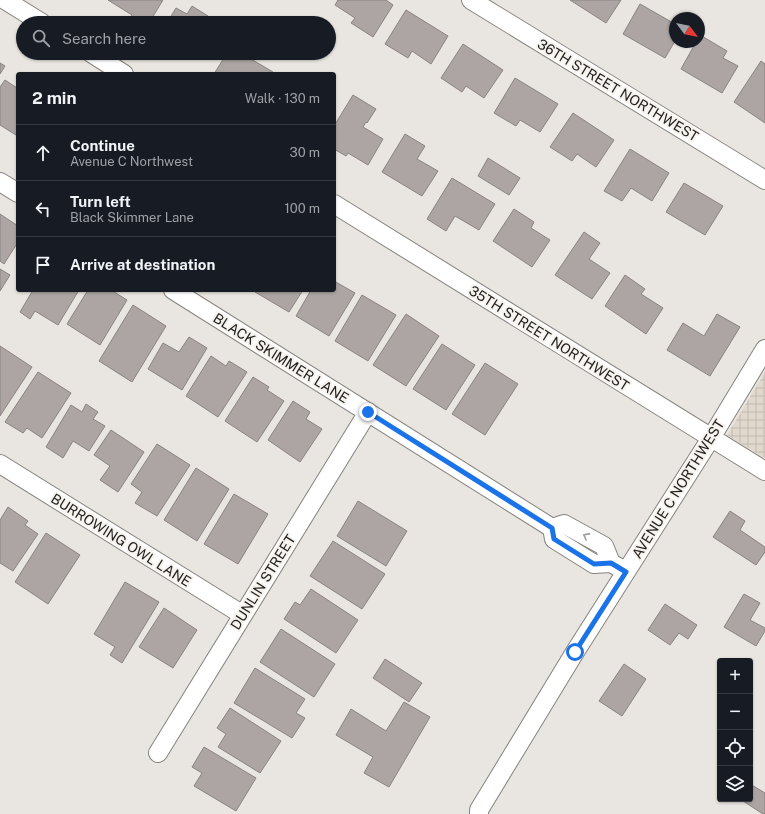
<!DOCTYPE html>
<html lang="en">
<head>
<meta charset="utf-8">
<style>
	:root { --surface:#171b24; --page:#242831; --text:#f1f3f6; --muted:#9ea1a6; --line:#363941 }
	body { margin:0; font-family:"Public Sans",sans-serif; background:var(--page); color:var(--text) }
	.controls { position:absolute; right:12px; bottom:12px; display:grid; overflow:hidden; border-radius:4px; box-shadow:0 1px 3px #0004 }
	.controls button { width:36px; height:36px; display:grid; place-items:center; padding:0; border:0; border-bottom:1px solid var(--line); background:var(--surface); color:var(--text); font:20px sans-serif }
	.compass { position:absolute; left:669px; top:12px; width:36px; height:36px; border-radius:50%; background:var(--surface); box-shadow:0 1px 3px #0004; rotate:122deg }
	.stop { position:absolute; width:12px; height:12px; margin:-9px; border:3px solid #1a73e8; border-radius:50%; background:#fff }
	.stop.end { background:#1a73e8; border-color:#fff; box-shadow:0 1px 4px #0008 }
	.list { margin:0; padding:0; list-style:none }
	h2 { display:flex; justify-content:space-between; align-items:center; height:52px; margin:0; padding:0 16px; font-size:17px }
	h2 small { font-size:13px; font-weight:400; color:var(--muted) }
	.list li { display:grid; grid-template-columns:26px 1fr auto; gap:12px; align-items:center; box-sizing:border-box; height:56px; padding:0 16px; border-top:1px solid var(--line) }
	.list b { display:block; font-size:15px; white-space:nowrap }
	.list p { margin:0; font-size:13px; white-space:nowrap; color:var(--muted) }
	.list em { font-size:13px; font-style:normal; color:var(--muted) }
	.icon { flex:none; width:22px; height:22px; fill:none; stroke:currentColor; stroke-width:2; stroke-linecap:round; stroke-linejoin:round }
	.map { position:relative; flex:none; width:765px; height:814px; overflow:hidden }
	.search { position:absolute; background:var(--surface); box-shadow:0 1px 3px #0004; left:16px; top:16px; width:320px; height:44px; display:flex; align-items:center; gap:10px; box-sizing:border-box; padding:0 14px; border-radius:22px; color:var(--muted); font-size:15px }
	.panel { position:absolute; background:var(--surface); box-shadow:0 1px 3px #0004; left:16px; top:72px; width:320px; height:220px; border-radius:4px }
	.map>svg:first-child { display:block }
</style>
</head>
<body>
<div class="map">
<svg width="765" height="814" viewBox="0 0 765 814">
	<defs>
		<pattern id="industrial-grid" width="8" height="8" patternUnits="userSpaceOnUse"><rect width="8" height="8" fill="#e1d8cd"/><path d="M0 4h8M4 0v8" fill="none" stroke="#c1b9b0"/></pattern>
	</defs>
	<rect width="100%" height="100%" fill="#e9e5e0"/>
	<path fill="url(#industrial-grid)" d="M765 372V458L727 435Z"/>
	<path fill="#aca5a4" stroke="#8a8383" d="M108 0H163L149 23H127L132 15Z
		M338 0H386L393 5 373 37 351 23 355 18 335 5Z
		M570 0H621L606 23Z
		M640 4 675 24V41L665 58 623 34Z
		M192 6 208 16 204 23H167L176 8 187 14Z
		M406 10 448 36 431 64 412 51 408 58 385 44Z
		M700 35 727 51 723 58 738 66 722 93 681 69 696 42H699Z
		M463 44 503 70 484 98 466 86 462 92 441 78Z
		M192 53H203L200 58Z
		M227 53H254L251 59 273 72 272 74H214Z
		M761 61 765 64V123L734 102Z
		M0 63 5 66 0 74Z
		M515 78 558 104 540 132 520 120 516 126 494 113Z
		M5 80 17 88 18 87V132L16 135 0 125V87Z
		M353 95 376 109 367 123 366 122 363 127 383 139 368 165 348 153 346 156 334 149V126Z
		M573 113 614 140 596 167 577 154 572 161 550 147Z
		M405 134 425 146 417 159 438 171 422 196 382 172Z
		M630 149 669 173 652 201 631 188 622 201 604 191Z
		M488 158 520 178 509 195 478 176Z
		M452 178 495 204 479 230 455 216 446 231 427 219Z
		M684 183 723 206 705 235 666 212Z
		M514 209 534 222 531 228 550 240 532 267 493 241Z
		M0 214 18 226V242L4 264 0 261Z
		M584 232 600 243 589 259 610 273 592 299 555 275Z
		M0 269 10 275 0 291Z
		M625 275 645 289 641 294 663 308 646 334 605 306Z
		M334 281 355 293 329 336 296 316 311 290H334Z
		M33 290H79L58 325 35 311 30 319 20 312Z
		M88 290H111L127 300 100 345 67 324Z
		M256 290H303L289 312 255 292Z
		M362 295 396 315 368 361 335 341Z
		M133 305 166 326 132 382 99 361Z
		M406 314 439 336 406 386 373 365Z
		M717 314 740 327 710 376 667 350 683 323 704 336Z
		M189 337 207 348 182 390 148 369 163 343 179 352Z
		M442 344 475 365 446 410 413 389Z
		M0 346 32 367 0 416Z
		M211 356 226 366 229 361 247 372 218 417 186 396Z
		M485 363 518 384 485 435 452 414Z
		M38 372 71 393 42 438 27 428 23 433 5 422Z
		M253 377 269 387 267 390 284 401 257 442 225 421Z
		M293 401 310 412 306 419 322 429 300 462 268 440Z
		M86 404 98 412 93 419 105 426 89 451 73 441 63 458 46 447 71 405 82 412Z
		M111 430 144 452 118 492 100 480 110 466 94 455Z
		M157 444 190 465 157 516 135 503 142 492 131 484Z
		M196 468 229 489 197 541 164 520Z
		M234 494 268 514 238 564 204 544Z
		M358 501 407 531 386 566 337 536Z
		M8 507 28 521 25 525 38 534 13 571 0 563V520Z
		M730 511 745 521 740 530 765 547V552L756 565 713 537Z
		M46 533 80 555 48 604 15 582Z
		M333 541 385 574 362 609 310 576Z
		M125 582 159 602 122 663 110 655 115 647 94 634Z
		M311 589 358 620 336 653 284 619 295 602 300 605Z
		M744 594 760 603 750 620 765 628V631L756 646 724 627Z
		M665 604 697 625 688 639 679 633 670 645 648 630Z
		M164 608 197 630 173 668 139 647Z
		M281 629 335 664 314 697 260 662Z
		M385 659 422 683 409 702 373 678Z
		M624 664 646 679 622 716 599 701Z
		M255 668 305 699 296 713 305 718 292 738 234 703Z
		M404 702 430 717 389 787 364 773 373 757 336 735 351 709 386 731Z
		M230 708 281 741 260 773 218 747 226 734 217 728Z
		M204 747 256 778 236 811 194 786 202 773 192 767Z
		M750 784 765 793V814H763L740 799H750Z"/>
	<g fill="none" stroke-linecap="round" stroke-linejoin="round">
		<defs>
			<path id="minor" d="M5 0 42 23
				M471 0 765 180
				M91 53 124 74
				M0 182 18 193
				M334 204 765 471
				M173 290 552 528 554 539 594 564 611 563
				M0 464 243 615
				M552 528 564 524 604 546 611 563 620 568
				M158 753 368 412
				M479 814V810L575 652 711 438 765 349"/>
		</defs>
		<use href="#minor" stroke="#87847f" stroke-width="20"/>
		<use href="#minor" stroke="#fff" stroke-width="18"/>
	</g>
	<defs><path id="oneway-chevron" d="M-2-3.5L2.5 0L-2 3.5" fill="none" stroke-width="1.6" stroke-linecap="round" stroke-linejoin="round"/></defs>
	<use stroke="#9c9b9a" href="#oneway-chevron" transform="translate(586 536) rotate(-151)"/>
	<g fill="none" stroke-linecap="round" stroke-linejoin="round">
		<path stroke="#1a73e8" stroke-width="5" d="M368 412 552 528 554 539 594 564 611 563 626 572 575 652"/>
	</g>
	<g text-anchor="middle" stroke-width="4" stroke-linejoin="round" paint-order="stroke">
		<g font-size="14" fill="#22201e" stroke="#f6f2ed">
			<text transform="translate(618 90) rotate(31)" y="5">36TH STREET NORTHWEST</text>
			<text transform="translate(549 338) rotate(32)" y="5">35TH STREET NORTHWEST</text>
			<text transform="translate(281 358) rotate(32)" y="5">BLACK SKIMMER LANE</text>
			<text transform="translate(678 489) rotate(-58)" y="5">AVENUE C NORTHWEST</text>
			<text transform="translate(121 540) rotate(32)" y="5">BURROWING OWL LANE</text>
			<text transform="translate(263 582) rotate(-58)" y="5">DUNLIN STREET</text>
		</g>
	</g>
</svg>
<div class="controls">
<button>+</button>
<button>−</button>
<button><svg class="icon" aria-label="locate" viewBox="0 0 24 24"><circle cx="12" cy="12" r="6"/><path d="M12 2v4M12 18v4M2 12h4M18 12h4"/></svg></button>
<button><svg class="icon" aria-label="layers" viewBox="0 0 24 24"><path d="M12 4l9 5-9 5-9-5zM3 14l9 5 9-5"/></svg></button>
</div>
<svg class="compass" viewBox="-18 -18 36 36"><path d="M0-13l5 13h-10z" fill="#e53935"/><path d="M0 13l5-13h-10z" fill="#9ea1a6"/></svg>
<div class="stop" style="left:575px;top:652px"></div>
<div class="stop end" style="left:368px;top:412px"></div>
<div class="search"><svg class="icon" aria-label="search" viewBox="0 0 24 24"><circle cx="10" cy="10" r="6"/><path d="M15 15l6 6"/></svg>Search here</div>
<section class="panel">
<h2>2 min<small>Walk · 130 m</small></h2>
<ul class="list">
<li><svg class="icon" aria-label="ahead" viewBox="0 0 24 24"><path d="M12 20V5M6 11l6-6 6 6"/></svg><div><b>Continue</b><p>Avenue C Northwest</p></div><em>30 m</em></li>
<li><svg class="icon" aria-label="left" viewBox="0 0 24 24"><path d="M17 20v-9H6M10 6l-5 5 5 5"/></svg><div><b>Turn left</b><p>Black Skimmer Lane</p></div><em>100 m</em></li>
<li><svg class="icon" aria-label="arrive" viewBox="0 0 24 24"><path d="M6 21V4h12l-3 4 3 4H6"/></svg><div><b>Arrive at destination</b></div></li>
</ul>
</section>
</div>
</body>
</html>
